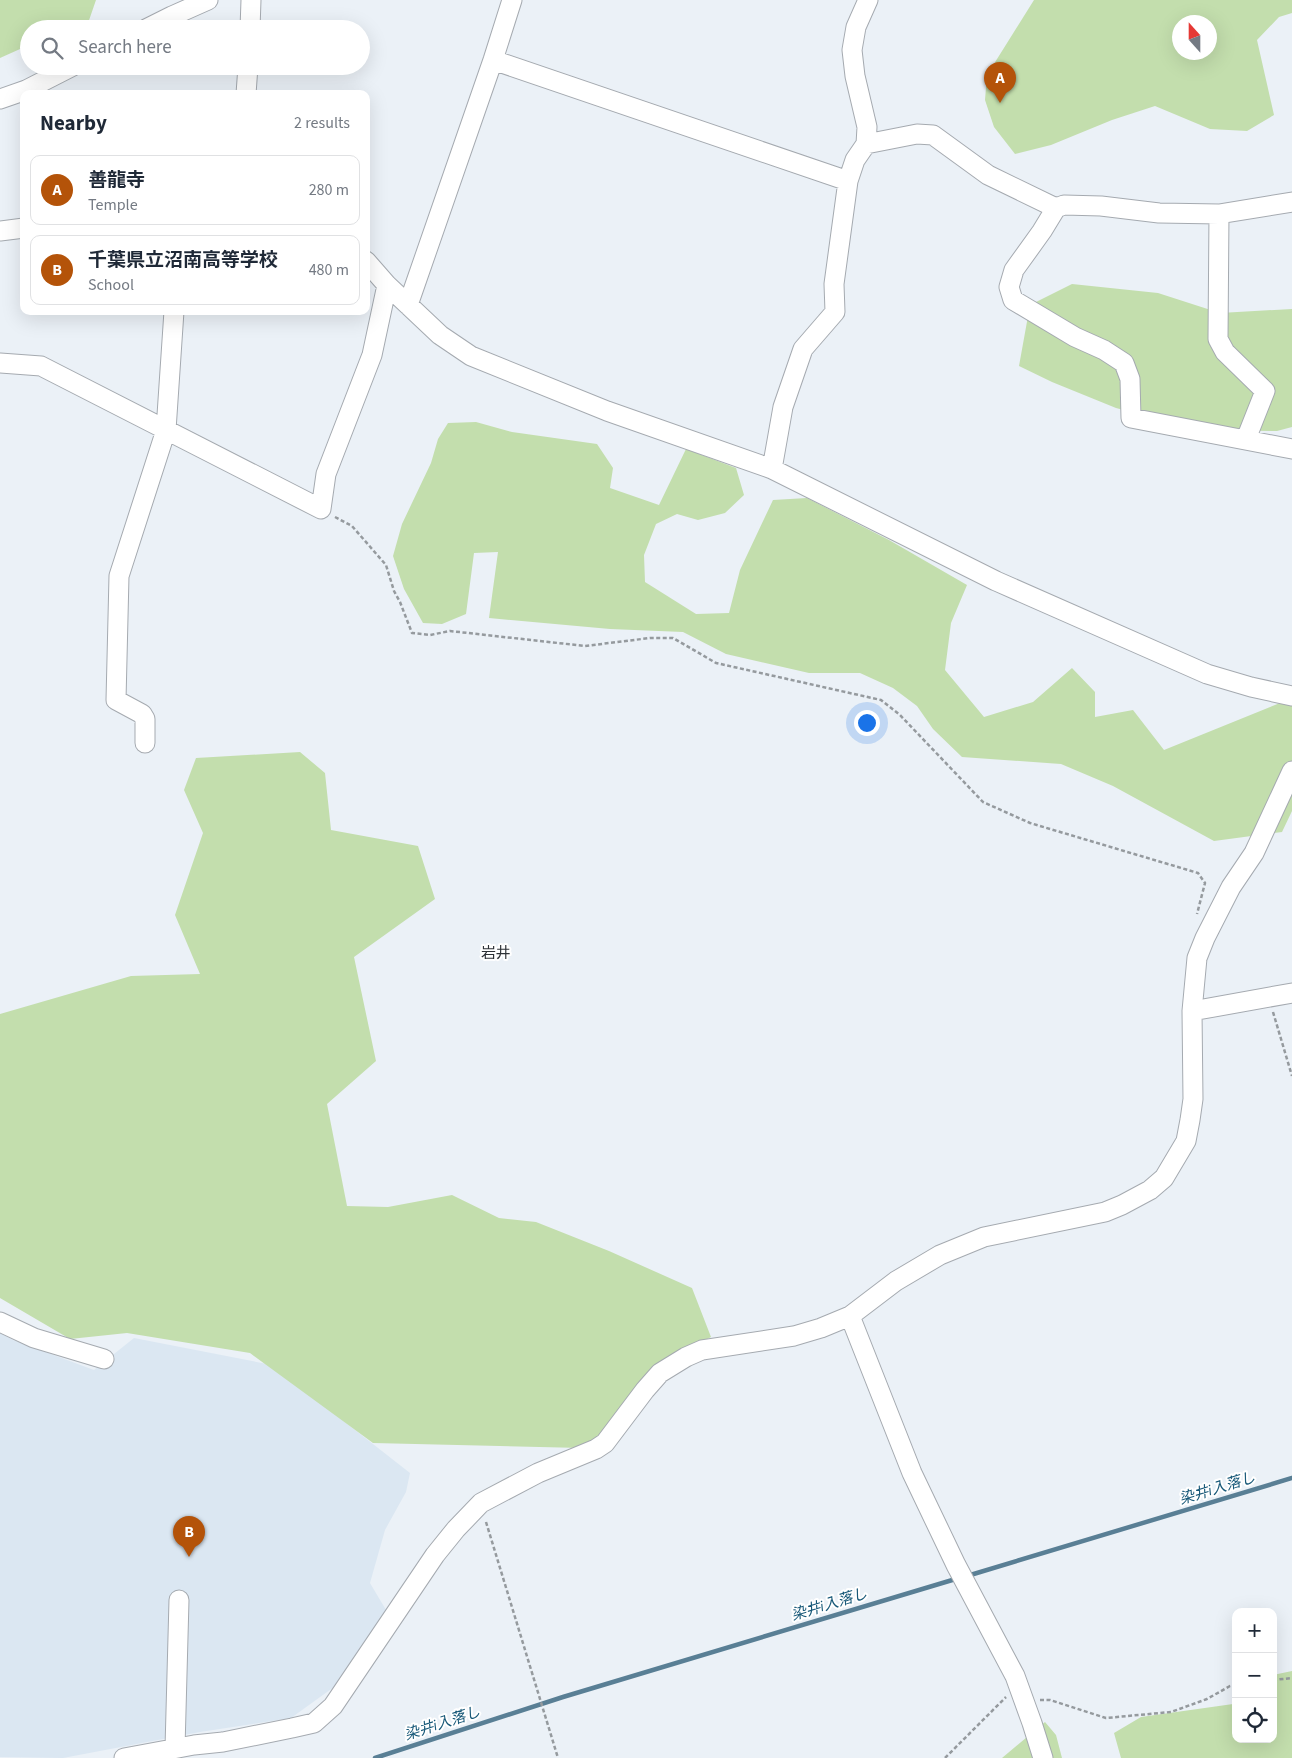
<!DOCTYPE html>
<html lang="en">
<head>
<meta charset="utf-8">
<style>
	:root { --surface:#fff; --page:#f6f6f7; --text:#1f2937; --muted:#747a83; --line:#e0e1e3; --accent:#b45309 }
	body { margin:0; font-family:"Source Sans 3","Noto Sans JP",sans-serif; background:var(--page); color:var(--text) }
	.controls { position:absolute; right:15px; bottom:15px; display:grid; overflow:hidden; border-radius:10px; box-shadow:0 5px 20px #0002 }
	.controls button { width:45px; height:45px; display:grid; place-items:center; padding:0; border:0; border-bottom:1px solid var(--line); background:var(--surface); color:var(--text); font:25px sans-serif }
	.compass { position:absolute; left:1172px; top:15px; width:45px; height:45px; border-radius:50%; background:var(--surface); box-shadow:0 5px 20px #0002; rotate:339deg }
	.you { position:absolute; left:866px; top:722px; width:18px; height:18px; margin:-12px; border:4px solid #fff; border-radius:50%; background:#1a73e8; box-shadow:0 0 0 8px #1a73e833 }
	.badge { display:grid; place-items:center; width:32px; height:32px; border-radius:50%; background:var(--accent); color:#fff; font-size:16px; font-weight:700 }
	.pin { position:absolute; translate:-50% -41px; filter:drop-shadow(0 1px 2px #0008) }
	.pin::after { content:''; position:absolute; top:26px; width:18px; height:15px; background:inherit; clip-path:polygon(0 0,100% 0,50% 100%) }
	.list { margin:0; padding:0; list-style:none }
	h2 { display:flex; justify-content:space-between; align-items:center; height:65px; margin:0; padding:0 20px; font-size:21px }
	h2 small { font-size:16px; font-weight:400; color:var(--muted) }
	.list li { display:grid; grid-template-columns:32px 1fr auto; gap:15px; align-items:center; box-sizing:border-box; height:70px; margin:0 10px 10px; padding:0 10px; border:1px solid var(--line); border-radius:10px }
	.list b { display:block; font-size:19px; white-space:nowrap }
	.list p { margin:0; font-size:16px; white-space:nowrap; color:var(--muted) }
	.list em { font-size:16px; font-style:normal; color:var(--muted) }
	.icon { flex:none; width:28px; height:28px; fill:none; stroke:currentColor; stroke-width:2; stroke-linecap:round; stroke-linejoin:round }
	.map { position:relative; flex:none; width:1292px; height:1758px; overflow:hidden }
	.search { position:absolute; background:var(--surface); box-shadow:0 5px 20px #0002; left:20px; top:20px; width:350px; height:55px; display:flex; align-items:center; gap:12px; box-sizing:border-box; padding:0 18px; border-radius:28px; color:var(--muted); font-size:19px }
	.panel { position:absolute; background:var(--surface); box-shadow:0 5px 20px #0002; left:20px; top:90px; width:350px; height:225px; border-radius:10px }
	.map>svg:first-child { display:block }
</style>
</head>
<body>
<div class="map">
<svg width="1292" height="1758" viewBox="0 0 1292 1758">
	<rect width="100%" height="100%" fill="#ebf1f7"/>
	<path fill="#dbe7f2" d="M0 1333 13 1340 94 1370 134 1338 272 1365 410 1473 406 1492 385 1530 370 1583 386 1610 334 1687 291 1718 200 1732 63 1758 0 1757Z"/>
	<path fill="#c3dead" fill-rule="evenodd" d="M0 0H96L86 29H29V45L0 58Z
		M1034 0H1292V13L1279 17 1257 40 1274 115 1247 131 1210 129 1155 106 1112 120 1051 145 1015 154 994 127 985 100 987 75ZM1180 22H1210V52H1180Z
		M1072 284 1158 293 1220 313 1292 309V427L1277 431 1201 430 1116 408 1052 382 1019 366 1030 305Z
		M476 422 512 432 597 444 613 468 610 488 659 505 686 449 736 468 744 495 725 513 698 520 677 514 656 524 644 555 645 582 696 614 729 613 740 570 773 500 807 498 889 540 967 585 951 623 945 670 984 717 1033 702 1072 668 1095 692V717L1133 710 1164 750 1280 703 1292 706V811L1282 832 1214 841 1113 786 1061 764 962 757 933 729 917 706 893 688 860 673H809L726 654 683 632 610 629 489 618 498 552 474 553 466 614 442 624 423 623 404 589 393 556 402 524 431 463 438 439 448 423Z
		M300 752 325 773 331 830 418 846 435 899 354 957 376 1061 327 1104 347 1206 388 1207 452 1195 499 1218 536 1222 609 1251 692 1288 711 1337 653 1368 600 1439 582 1448 373 1443 250 1353 127 1333 70 1339 0 1298V1014L131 976 200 974 175 915 203 833 184 790 196 758Z
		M1292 1671V1758H1121L1114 1733 1141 1717 1233 1704 1236 1701V1739H1273V1675Z
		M1045 1722 1056 1735 1062 1758H1002Z"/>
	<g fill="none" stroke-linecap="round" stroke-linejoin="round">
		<path stroke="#597f95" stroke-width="4.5" d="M967 1576 1292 1478
			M375 1758 563 1697 959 1578"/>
		<defs>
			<path id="minor" d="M146 29 172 16 208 0
				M250 29 251 0
				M493 60 848 181
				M246 94 248 66
				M0 99 26 90 73 66
				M866 144 917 134 933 135 988 175 1056 208 1064 205 1101 206 1159 213 1219 214 1292 202
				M1056 208 1042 231 1014 270 1009 287 1013 300 1075 337 1104 350 1124 363 1130 379 1131 418 1292 449
				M1219 214 1218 339 1225 352 1265 391 1246 439
				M0 231 24 228
				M366 261 387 285 440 335 471 356 607 411 772 469 996 581 1207 674 1251 687 1292 696
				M408 305 493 60 512 0
				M0 363 41 366 321 509 326 474 372 355 387 285
				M772 469 783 407 803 349 835 312 834 284 848 181 855 160 866 144 867 127 855 76 852 50 856 27 868 0
				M145 743V719L142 714 116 700 119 576 166 430 174 311
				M1192 1011 1292 993
				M850 1316 912 1473 956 1565 1015 1676 1032 1723 1043 1758
				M0 1322 34 1338 104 1359
				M175 1748 179 1600
				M124 1758 194 1745 223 1742 292 1728 314 1723 333 1706 435 1555 456 1529 481 1503 538 1473 596 1449 605 1443 645 1390 660 1373 686 1357 702 1350 794 1336 821 1328 850 1316 896 1281 940 1255 984 1237 1105 1212 1122 1205 1150 1190 1164 1178 1186 1141 1190 1120 1193 1099 1192 1011 1197 958 1205 938 1231 887 1254 853 1292 771"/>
		</defs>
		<use href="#minor" stroke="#a5aab0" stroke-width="21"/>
		<path stroke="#959a9e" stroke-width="2.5" stroke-dasharray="4 2.5" stroke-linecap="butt" d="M335 517 352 526 386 565 394 591 400 602 412 633 430 635 450 631 585 646 650 638H673L716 663 881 700 900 715 983 802 1030 823 1198 873 1205 883 1197 914
			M1273 1012 1292 1076
			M486 1522 558 1758
			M1273 1680 1292 1678
			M1040 1700H1050L1106 1718 1171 1712 1207 1699 1230 1686 1236 1685
			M945 1758 1006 1697"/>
		<use href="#minor" stroke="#fff" stroke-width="19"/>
	</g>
	<g text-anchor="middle" stroke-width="4" stroke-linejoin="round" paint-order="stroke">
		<g font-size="15" fill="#2d3136" stroke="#fff">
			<text x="496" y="958">岩井</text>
		</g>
		<g font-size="15" font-style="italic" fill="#175878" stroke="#fff">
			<text transform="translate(1217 1488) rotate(-17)" y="5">染井i入落し</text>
			<text transform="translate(829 1604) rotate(-17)" y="5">染井i入落し</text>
			<text transform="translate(442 1723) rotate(-18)" y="5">染井i入落し</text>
		</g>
	</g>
</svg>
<div class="controls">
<button>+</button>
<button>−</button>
<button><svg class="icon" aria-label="locate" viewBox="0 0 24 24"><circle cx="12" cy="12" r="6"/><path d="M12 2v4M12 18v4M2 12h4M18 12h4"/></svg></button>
</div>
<svg class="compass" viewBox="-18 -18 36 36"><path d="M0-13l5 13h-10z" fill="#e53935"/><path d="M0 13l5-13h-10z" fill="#747a83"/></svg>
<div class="you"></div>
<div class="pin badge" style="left:1000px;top:103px">A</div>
<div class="pin badge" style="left:189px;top:1557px">B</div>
<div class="search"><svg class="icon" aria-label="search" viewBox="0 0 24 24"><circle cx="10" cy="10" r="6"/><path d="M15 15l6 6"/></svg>Search here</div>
<section class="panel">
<h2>Nearby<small>2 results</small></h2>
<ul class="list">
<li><span class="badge">A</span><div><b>善龍寺</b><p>Temple</p></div><em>280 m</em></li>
<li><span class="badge">B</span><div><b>千葉県立沼南高等学校</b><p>School</p></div><em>480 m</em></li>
</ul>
</section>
</div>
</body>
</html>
